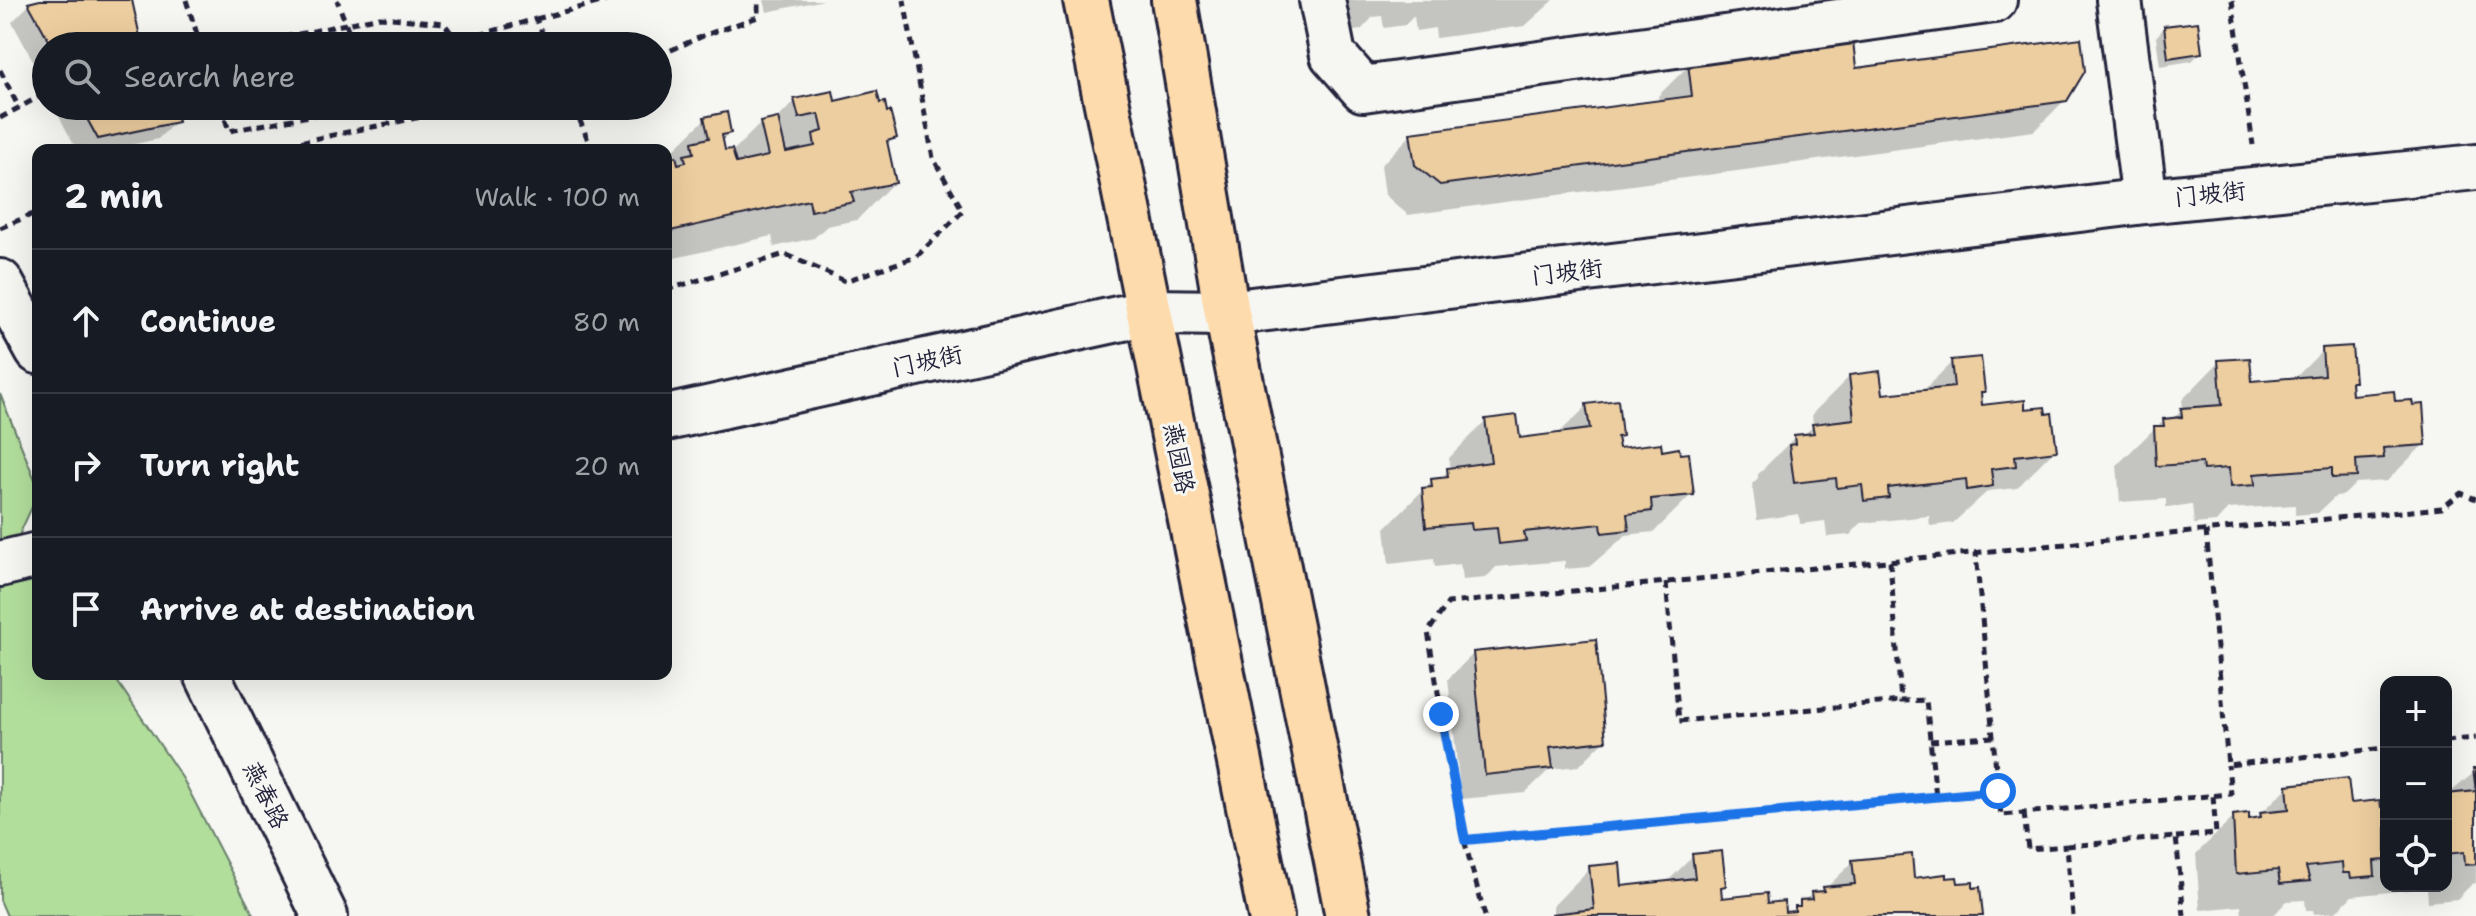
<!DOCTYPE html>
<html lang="en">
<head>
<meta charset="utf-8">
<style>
	:root { --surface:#171b24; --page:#20242c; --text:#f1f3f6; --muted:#9ea1a6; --line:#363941 }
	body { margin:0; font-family:"Shantell Sans","LXGW WenKai TC",sans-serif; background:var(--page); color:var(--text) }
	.controls { position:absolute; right:24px; bottom:24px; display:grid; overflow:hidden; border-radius:16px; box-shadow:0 8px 32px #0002 }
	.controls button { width:72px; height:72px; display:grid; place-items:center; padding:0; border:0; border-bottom:2px solid var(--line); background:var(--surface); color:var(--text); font:40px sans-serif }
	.stop { position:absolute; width:24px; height:24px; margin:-18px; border:6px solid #1a73e8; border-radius:50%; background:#fff }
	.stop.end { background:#1a73e8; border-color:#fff; box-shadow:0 2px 8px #0008 }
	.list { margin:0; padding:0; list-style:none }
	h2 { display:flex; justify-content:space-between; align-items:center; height:104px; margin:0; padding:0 32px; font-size:34px }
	h2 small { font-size:26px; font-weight:400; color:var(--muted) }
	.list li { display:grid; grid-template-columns:52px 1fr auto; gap:24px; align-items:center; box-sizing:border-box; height:144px; padding:0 32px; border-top:2px solid var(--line) }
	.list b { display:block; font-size:30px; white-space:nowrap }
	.list em { font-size:26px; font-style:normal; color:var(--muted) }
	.icon { flex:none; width:44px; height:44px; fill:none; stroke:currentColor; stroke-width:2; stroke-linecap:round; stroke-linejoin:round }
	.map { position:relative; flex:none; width:2476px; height:916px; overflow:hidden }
	.search { position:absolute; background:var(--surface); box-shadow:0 8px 32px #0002; left:32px; top:32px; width:640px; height:88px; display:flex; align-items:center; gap:20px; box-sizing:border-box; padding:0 28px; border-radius:44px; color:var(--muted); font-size:30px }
	.panel { position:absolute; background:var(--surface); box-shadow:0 8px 32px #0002; left:32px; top:144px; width:640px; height:536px; border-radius:16px }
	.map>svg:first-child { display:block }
</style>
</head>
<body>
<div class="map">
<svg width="2476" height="916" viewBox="0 0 2476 916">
	<rect width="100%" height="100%" fill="#f6f6f2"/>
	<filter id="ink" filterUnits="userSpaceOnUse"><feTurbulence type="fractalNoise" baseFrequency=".0125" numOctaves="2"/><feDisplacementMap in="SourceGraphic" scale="16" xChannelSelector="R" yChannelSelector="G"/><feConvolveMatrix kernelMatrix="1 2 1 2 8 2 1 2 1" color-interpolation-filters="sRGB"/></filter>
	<g filter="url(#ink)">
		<path fill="#b2de9c" stroke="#6a806c" stroke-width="2" d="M0 394 38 487V494L20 533 38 587V674H109L115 678 183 779 254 916H7L0 900Z"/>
		<path fill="#0003" d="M68 0H130L140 46H46V85L12 22 29 5Z
			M764 0H824L767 12Z
			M1335 0H1554L1525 26 1436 38 1435 28 1416 31 1414 16 1405 25 1384 28 1382 16 1373 17 1361 30 1340 33Z
			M2164 28 2200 53 2192 61 2160 66 2156 37Z
			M1689 65 1855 70 2065 100 2034 131 1408 215 1385 195 1381 165 1411 135 1659 102 1658 96Z
			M795 101 834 103 894 138 886 146 894 182 857 220 827 226 814 238 774 247 772 236 666 260 667 156 705 119 729 133 721 141 723 152 731 153 761 123 776 120Z
			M59 106H173L176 121 158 139 107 150H77L55 109Z
			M2323 350 2353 381 2349 385 2351 397 2393 403 2424 444 2387 481 2356 483 2344 495 2336 496 2318 513 2295 515V505L2228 509 2216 522 2194 524 2192 505 2166 507V499L2120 502 2117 465 2155 428 2164 421 2172 420 2183 409 2182 400 2219 362 2250 383 2294 379Z
			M1952 362 1983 391 1979 395 1980 407 2023 411 2054 450 2017 488 1988 491 1953 523 1930 526 1929 516 1861 523 1850 535 1827 537 1825 521 1800 524 1799 514 1757 520 1752 484 1758 478V474L1795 437 1803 436 1813 426 1812 414 1849 377 1881 396 1922 392Z
			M1587 406 1620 435 1616 440 1617 450 1660 453 1692 494 1654 532 1626 535 1589 567 1565 569V561L1496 567 1486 578 1462 580 1460 564 1435 567 1434 559 1389 564 1385 528 1432 481 1437 480 1450 470 1449 458 1486 421 1518 440 1557 435Z
			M1473 654 1604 741 1579 766 1550 769 1525 793 1461 799 1448 679Z
			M2476 771V883L2472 884 2457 899 2428 902 2427 888 2352 896 2336 912 2314 914 2313 910H2306L2305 900 2287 901 2273 916H2242L2241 906 2200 910 2196 854 2234 817 2254 820 2288 787 2349 805 2386 808V886H2446V796Z
			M1693 856 1724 886 1719 890 1720 900 1766 905 1784 914 1789 913 1812 894H1819L1826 888 1853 862 1912 880 1956 885 1981 916H1553V906L1590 868 1620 888 1666 883Z"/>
		<path fill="#edcea0" stroke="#22223b" stroke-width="2" d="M40 0H132L142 46H52L28 3Z
			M2198 22 2202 53 2168 58 2164 26Z
			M2081 38 2085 71 2067 101 1440 185 1415 165 1410 133 1692 96 1688 63 1853 41 1856 68Z
			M833 91 835 101 877 91 880 103 885 102 887 112 890 111 897 138 887 141 896 183 851 192 854 202 811 211 809 200 666 232V159L676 156 678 164 686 162 684 155 694 153 692 142 709 138 704 117 727 112 731 133 722 135 725 150 732 149 736 163 768 156 760 122 778 118 786 152 815 146 813 134 823 131 819 114 799 118 794 99Z
			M80 106H175L178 122 98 139Z
			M2352 346 2355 382H2351L2352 395 2394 391 2395 401 2412 400 2413 405 2423 404 2426 445 2383 448 2384 458 2356 460 2357 477 2332 478V468L2254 474 2255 485 2230 487 2229 468 2203 470 2202 463 2156 466 2154 426H2164L2163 419 2182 417 2181 408 2222 405 2218 360 2250 358 2252 381 2324 375 2322 348Z
			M1981 357 1985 392H1981L1982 405 2025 400V409L2045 407 2046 414 2052 413 2057 451 2015 456 2016 466 1991 469 1993 486 1967 490 1966 479 1888 488 1889 498 1864 501 1862 485 1837 488 1836 478 1794 483 1789 445 1795 444 1794 435 1814 433 1812 424 1854 419 1849 375 1880 371 1883 394 1954 387 1951 360Z
			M1618 400 1622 436 1617 437 1619 448 1661 443 1662 451 1679 448 1680 454 1689 453 1694 495 1651 499 1652 511 1627 514 1629 530 1602 533 1601 524 1524 532 1526 541 1499 544 1497 528 1472 530 1471 523 1426 527 1422 488 1432 487 1431 479 1448 477 1447 468 1491 462 1485 419 1517 415 1520 438 1590 429 1586 404Z
			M1596 639 1606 741 1550 747 1553 768 1485 775 1473 652Z
			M2473 769H2476V864L2465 865 2464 852 2446 854V794L2476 791Z
			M2348 778 2351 803 2380 800 2381 807 2386 806V860L2374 861 2375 876 2351 878 2350 873H2343L2342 863 2306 867 2310 881 2280 884 2278 870 2236 874 2233 815 2249 813V819L2261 817 2260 812 2289 809 2287 785Z
			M1722 851 1726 886 1721 887 1722 898 1767 893 1768 903 1784 901 1785 912 1795 911V906H1800V900L1812 899 1811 892 1824 891 1823 887 1855 884 1852 860 1912 854 1914 878 1946 874V878L1957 877 1958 883 1973 882V888L1980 887 1983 916H1552V914L1594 909 1589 866 1620 863 1622 886 1695 878 1692 854Z"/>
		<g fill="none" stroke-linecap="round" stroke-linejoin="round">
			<defs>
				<path id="minor" d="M1322 0 1333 55 1363 89 1994 0
					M2119 0 2145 201
					M0 282 38 351
					M666 418 1150 312 1227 313 2145 201 2476 167
					M0 564 38 555
					M207 674 325 916"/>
				<path id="major" d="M1086 0 1271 916
					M1174 0 1227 313 1348 916"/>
			</defs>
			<use href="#minor" stroke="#22223b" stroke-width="50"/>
			<use href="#major" stroke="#22223b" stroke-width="50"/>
			<path stroke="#22223b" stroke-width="5" stroke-dasharray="8 6" stroke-linecap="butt" d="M186 0 201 46
				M2232 0 2253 145
				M536 19 609 0
				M243 46 346 24 337 0
				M354 46 346 24 380 17 444 23 457 41
				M455 46 457 41 536 19 548 46
				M658 56 705 35 758 17V0
				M0 70 19 108
				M221 106 229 131 362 106
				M574 106 592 150
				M0 118 46 93
				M260 150 475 106
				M0 228 38 212
				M666 290 785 254 845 281 916 257 963 211 933 158 904 0
				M2206 531 2228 765 2386 748
				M1890 561 1901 701 1926 700 1936 797
				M1666 582 1679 721 1901 701
				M1930 741 1993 737
				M2446 741 2476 738
				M1998 791 2001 815 2231 794 2228 765
				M2024 813 2028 849 2067 846
				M2176 837 2216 834 2213 795
				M1465 840 1998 791 1976 553
				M1485 916 1460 825 1428 632 1448 603 2442 508 2461 493 2476 499
				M2073 916 2067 846 2176 837 2184 916"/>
			<use href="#minor" stroke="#f6f6f2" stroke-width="44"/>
			<use href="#major" stroke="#fedbac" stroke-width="44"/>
		</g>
	</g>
	<g fill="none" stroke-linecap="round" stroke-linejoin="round" filter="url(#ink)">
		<path stroke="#1a73e8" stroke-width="10" d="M1441 714 1465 840 1998 791"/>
	</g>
	<g text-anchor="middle" stroke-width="6" stroke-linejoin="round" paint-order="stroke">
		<g font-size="24" fill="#22223b" stroke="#f6f6f2">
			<text transform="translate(2210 194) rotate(-6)" y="8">门坡街</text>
			<text transform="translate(1567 272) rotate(-7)" y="8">门坡街</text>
			<text transform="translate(927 361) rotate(-12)" y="8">门坡街</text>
			<text transform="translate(1179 458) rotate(79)" y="8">燕园路</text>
			<text transform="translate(266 795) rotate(64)" y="8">燕春路</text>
		</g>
	</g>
</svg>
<div class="controls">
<button>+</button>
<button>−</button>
<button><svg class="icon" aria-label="locate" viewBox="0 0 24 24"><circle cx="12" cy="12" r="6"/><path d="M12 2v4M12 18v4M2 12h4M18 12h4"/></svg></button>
</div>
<div class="stop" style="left:1998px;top:791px"></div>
<div class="stop end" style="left:1441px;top:714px"></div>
<div class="search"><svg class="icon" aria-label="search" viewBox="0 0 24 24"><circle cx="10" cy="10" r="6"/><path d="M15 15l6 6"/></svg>Search here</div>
<section class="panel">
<h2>2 min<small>Walk · 100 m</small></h2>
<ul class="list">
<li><svg class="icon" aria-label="ahead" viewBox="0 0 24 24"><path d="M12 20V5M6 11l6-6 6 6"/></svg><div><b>Continue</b></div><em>80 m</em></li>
<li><svg class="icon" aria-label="right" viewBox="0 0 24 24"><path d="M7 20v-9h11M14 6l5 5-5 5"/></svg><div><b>Turn right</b></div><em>20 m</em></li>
<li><svg class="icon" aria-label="arrive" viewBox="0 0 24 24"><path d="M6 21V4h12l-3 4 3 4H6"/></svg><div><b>Arrive at destination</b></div></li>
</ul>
</section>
</div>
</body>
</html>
